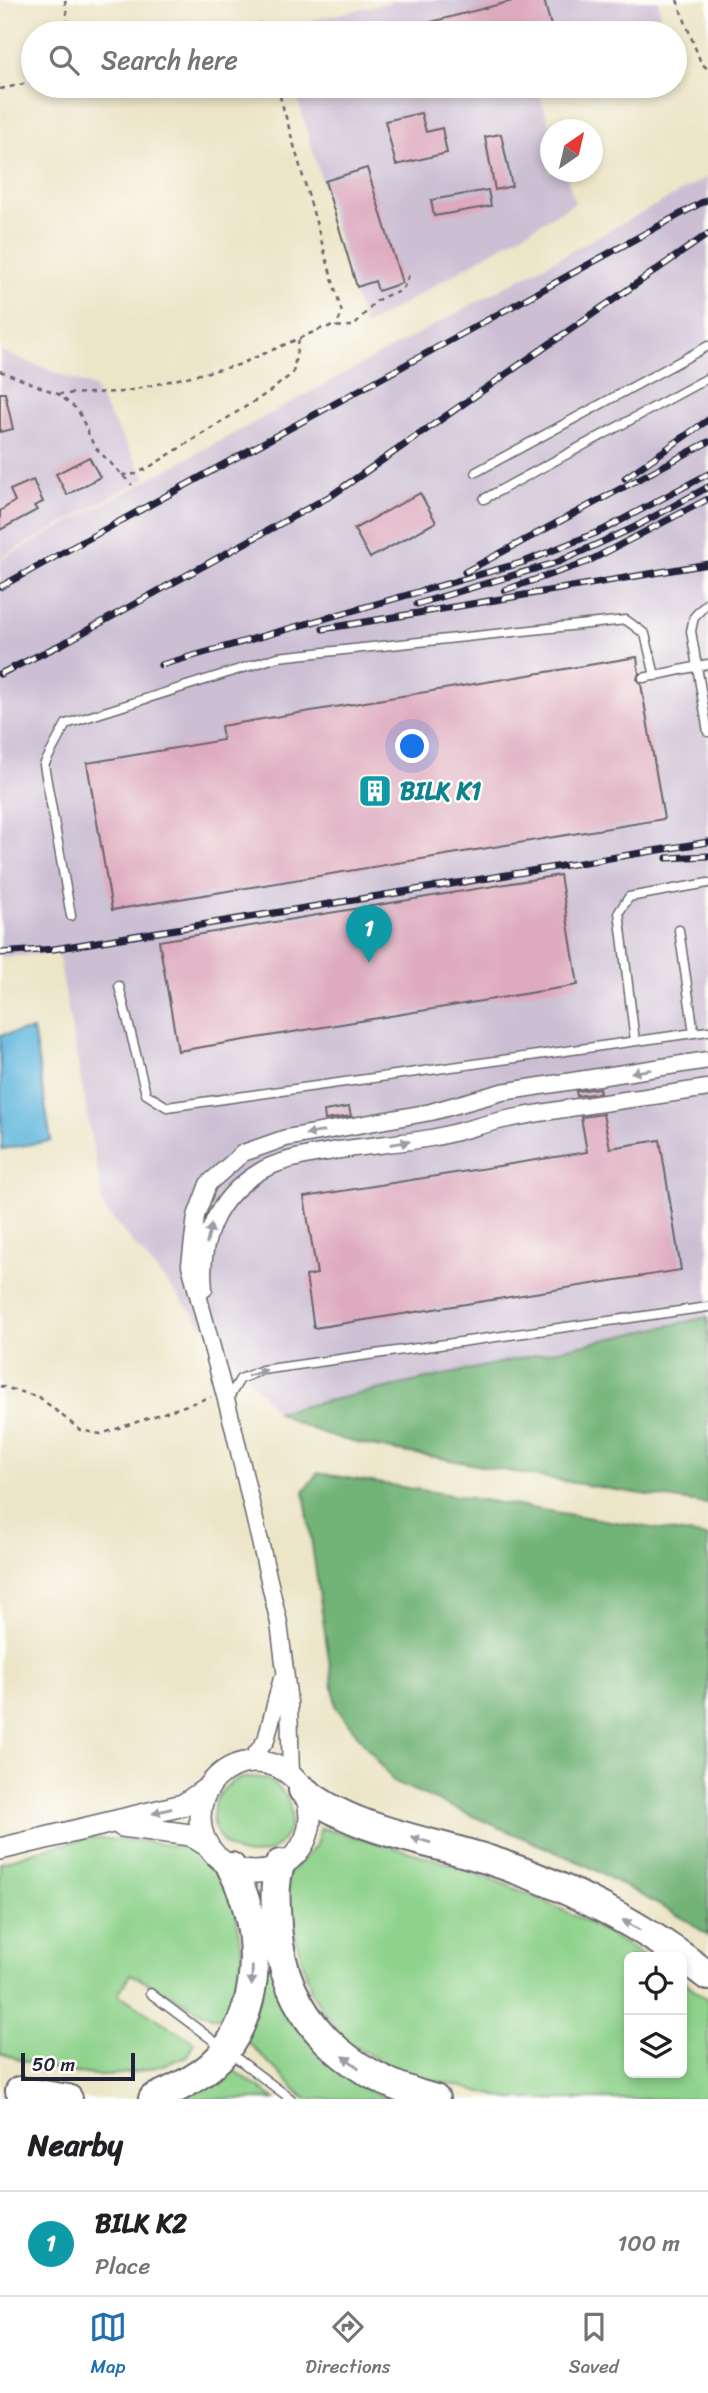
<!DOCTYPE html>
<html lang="en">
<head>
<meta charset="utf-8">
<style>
	:root { --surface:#fff; --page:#f6f6f6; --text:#202124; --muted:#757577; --line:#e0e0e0; --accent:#1f6fb2 }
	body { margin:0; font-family:Sriracha,sans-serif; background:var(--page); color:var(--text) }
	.controls { position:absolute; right:21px; bottom:21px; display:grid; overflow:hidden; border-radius:10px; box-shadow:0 4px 10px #0003 }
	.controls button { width:63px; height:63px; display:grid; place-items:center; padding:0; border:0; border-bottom:2px solid var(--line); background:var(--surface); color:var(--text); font:35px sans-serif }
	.compass { position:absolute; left:540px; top:119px; width:63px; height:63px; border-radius:50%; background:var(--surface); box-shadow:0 4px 10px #0003; rotate:34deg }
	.scale { position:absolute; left:21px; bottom:18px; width:114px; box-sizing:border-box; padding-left:7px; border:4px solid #22223b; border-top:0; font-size:19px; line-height:24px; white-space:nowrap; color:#22223b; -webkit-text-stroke:5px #fdfcf7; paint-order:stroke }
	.you { position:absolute; left:413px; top:747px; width:24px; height:24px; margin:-18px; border:5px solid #fff; border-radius:50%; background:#1a73e8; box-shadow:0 0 0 10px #1a73e833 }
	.badge { display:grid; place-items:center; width:46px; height:46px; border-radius:50%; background:var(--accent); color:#fff; font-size:23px; font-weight:700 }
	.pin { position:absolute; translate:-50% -58px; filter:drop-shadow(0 2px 4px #0008) }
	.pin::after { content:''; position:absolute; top:37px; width:24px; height:21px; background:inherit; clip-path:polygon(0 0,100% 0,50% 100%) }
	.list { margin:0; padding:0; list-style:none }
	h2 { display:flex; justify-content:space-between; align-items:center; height:91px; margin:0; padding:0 28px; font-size:30px }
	h2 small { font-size:23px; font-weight:400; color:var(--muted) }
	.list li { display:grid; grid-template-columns:46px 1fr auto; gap:21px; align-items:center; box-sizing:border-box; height:105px; padding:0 28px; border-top:2px solid var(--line) }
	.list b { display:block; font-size:26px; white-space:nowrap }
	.list p { margin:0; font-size:23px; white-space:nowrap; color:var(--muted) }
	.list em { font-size:23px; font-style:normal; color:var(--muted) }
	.icon { flex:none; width:38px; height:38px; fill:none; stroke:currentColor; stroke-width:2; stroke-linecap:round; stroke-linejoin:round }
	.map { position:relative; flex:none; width:708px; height:2099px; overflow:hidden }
	.search { position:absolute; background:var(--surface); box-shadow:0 4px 10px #0003; left:21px; right:21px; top:21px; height:77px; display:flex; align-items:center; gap:18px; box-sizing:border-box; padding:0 24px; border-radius:38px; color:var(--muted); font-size:26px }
	.sheet { height:196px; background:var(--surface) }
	nav { display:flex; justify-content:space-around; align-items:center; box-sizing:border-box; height:98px; border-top:2px solid var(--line); background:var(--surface); font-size:19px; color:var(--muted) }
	nav a { display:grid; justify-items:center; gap:4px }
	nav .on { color:var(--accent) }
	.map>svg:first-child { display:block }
</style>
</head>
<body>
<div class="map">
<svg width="708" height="2099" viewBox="0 0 708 2099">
	<rect width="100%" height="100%" fill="#fdfcf7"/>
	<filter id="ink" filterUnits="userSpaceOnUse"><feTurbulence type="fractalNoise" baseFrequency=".0143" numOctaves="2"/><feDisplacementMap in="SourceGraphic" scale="14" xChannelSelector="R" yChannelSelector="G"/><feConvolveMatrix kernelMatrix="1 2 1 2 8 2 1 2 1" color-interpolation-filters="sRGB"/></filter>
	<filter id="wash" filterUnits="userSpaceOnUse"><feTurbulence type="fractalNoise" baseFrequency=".00686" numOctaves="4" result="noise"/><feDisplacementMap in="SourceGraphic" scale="28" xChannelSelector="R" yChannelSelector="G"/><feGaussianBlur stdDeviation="1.57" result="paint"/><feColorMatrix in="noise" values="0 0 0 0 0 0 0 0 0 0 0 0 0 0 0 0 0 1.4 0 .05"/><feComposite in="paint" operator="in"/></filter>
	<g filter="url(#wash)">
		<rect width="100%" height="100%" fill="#ece5c7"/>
		<path fill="#ccbfd4" d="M400 0H658L661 14 589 33H279L278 28Z
			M294 86H537L551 129 550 172H565L575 203 364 327Z
			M708 177V1317L277 1412 104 1209 58 953 0 957V560Z
			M0 351 93 387 146 478 0 558Z"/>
		<path fill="#8ed28b" stroke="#587a63" stroke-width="2" d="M213 1816a39 39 0 1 1 78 0a39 39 0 1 1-78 0Z
			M321 1828C442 1858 540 1889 646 1957H629V2073H682V1980L708 2000V2099H510L398 2071 342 2039 312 1993 289 1916 287 1876 315 1847Z
			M90 1838 142 1841 192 1849 215 1866 231 1885 243 1953 238 1988 224 2017H211L131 1974 118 1994 194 2042 187 2056C117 2086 70 2077 0 2053V1863L31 1852Z
			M265 1922 287 2013 313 2045 367 2090 393 2099H305L244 2038Z
			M223 2063 275 2099H167Z"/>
		<path fill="#72b477" stroke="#4a6b59" stroke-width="2" d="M708 1317V1504C622 1492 536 1477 450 1460 392 1449 329 1444 277 1412Z
			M317 1473 708 1537V1936L690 1922 588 1866 394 1782 336 1707 304 1491Z"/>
		<path fill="#60b7dd" stroke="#416c8c" stroke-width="2" d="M33 1030 51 1141 2 1149 0 1035Z"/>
		<g id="blocks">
			<path fill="#deaabf" d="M516 0H544L551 26 522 33H404V29Z
				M421 113 426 132 442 128 447 153 396 165 385 121Z
				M501 134 512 186 495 190 485 137Z
				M367 168 402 283 378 291 375 281 357 287 325 181Z
				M488 190 491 206 434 216 431 200Z
				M0 393H5L13 429 0 432Z
				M89 457 100 477 67 495 56 474Z
				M33 480 43 502 34 506 37 510 0 530V511L15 501 10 490Z
				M420 493 436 522 370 558 354 529Z
				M637 657 639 673 637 679 641 684 664 819 112 910 87 763 223 740 221 726Z
				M560 875 578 985 178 1051 159 941Z
				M599 1088 600 1093 577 1096 576 1091Z
				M349 1107 351 1116 325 1120 324 1111Z
				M603 1114 610 1148 660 1140 681 1270 314 1328 306 1276 317 1274 304 1197 587 1152 581 1117Z"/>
		</g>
	</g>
	<g filter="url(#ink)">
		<use href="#blocks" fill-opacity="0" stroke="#69666c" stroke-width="2"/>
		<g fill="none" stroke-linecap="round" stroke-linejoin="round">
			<defs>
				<path id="lane" d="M476 472 708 346
					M484 499 708 378
					M708 602 694 617 691 631 708 732
					M643 678 708 664
					M71 916 44 765 66 724 278 657 626 620 645 634 655 676
					M679 930 694 1033
					M119 986 146 1094 167 1107 708 1031
					M635 1041 619 912 629 897 708 883
					M228 1399 240 1379 262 1370 708 1307
					M150 1993 291 2099"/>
				<path id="street" d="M204 1289C199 1240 216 1198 259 1172 294 1150 386 1146 431 1138 458 1133 485 1123 513 1118 578 1105 643 1098 708 1088
					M249 1763 266 1740 281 1682
					M291 1776 289 1702 279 1623 233 1426 190 1265 196 1216 208 1184 243 1153 286 1138 431 1112 502 1092 708 1060"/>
				<path id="secondary" d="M200 1817a55 55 0 1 1 110 0a55 55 0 1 1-110 0Z
					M122 1826 190 1835 208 1846
					M0 1849 183 1805 210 1786"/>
				<path id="highway" d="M303 1790C354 1832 430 1840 492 1861 566 1885 647 1927 708 1976
					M280 1864C273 1886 276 1905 277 1927 284 2021 348 2076 435 2099
					M20 2091 68 2099
					M153 2099C178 2088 208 2074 225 2051 264 1998 261 1923 231 1867"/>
			</defs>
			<use href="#lane" stroke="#69666c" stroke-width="11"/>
			<use href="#street" stroke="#69666c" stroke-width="19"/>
			<use href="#secondary" stroke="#69666c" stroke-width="24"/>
			<use href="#highway" stroke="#69666c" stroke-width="32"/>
			<path stroke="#69666c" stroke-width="2.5" stroke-dasharray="5 5" stroke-linecap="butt" d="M65 0 69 33
				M677 0 701 63 708 69
				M259 22 262 33
				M277 86 342 313 336 327
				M0 89 33 82
				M0 371 58 394 78 410 94 446 132 485
				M58 394 123 392 238 365 325 327 354 326C362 318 372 302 383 297 404 288 400 298 410 272
				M122 475 136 474 151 466 269 392 293 373 299 339
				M0 1386 39 1397 80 1430 101 1434 211 1397"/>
			<use href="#lane" stroke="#fff" stroke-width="8"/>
			<use href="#street" stroke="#fff" stroke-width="16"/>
			<use href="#secondary" stroke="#fff" stroke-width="21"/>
			<use href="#highway" stroke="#fff" stroke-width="28"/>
			<defs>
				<path id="rail" d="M625 478 708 420
					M465 572 708 442
					M0 587 708 199
					M505 590 587 562 708 499
					M417 604 558 562 633 528 708 487
					M323 629 708 564
					M161 665 524 562 603 530 708 474
					M0 674 64 643 332 495 708 234
					M667 858 708 856
					M0 953 54 949 708 842"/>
			</defs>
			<use href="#rail" stroke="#22223b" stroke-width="7"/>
			<use href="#rail" stroke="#fdfcf7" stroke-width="4.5" stroke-dasharray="13" stroke-linecap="butt"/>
		</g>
		<defs><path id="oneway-solid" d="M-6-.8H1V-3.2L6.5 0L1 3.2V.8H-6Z" transform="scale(1.75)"/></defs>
		<g fill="#9c9ca7">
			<use href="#oneway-solid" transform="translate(641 1071) rotate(171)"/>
			<use href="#oneway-solid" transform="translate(315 1133) rotate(170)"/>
			<use href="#oneway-solid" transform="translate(400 1143) rotate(-9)"/>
			<use href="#oneway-solid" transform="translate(209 1234) rotate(-77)"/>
			<use href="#oneway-solid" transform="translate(257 1373) rotate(-18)"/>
			<use href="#oneway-solid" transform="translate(162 1811) rotate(165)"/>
			<use href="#oneway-solid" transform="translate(421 1840) rotate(-164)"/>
			<use href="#oneway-solid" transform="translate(631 1925) rotate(-149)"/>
			<use href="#oneway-solid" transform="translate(252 1976) rotate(92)"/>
			<use href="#oneway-solid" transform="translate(351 2062) rotate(-143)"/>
		</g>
	</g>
	<defs>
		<symbol id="building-square" viewBox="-11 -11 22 22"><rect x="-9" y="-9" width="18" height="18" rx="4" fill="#0f9aa8" stroke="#fdfcf7"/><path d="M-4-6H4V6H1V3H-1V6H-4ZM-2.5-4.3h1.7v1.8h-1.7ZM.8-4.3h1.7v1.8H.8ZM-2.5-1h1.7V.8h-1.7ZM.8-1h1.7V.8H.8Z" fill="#fff"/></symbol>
	</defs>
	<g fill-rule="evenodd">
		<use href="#building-square" x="356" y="772" width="38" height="38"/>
	</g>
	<g text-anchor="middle" stroke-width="5" stroke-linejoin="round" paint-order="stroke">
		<g font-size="24" font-weight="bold" fill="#0d838f" stroke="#fdfcf7" text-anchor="start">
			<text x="400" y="799">BILK K1</text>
		</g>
	</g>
</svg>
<div class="controls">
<button><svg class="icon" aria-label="locate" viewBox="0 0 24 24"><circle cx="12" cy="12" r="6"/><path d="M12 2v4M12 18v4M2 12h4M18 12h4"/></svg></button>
<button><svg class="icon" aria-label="layers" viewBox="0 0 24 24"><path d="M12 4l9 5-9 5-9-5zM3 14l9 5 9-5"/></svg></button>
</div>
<svg class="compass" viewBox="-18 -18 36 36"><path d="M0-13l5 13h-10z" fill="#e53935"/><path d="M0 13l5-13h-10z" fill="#757577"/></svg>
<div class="scale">50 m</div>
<div class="you"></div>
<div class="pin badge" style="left:369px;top:963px;background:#0f9aa8">1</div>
<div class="search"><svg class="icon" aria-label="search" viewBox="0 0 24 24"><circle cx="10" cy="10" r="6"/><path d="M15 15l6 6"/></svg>Search here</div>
</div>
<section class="sheet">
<h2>Nearby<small></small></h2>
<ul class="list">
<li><span class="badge" style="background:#0f9aa8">1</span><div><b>BILK K2</b><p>Place</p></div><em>100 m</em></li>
</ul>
</section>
<nav>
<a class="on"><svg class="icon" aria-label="map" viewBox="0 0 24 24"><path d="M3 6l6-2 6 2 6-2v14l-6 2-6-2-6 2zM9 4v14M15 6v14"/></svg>Map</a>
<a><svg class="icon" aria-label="directions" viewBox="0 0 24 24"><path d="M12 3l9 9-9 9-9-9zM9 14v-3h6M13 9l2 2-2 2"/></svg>Directions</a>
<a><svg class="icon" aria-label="saved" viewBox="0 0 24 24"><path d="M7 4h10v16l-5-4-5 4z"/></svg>Saved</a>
</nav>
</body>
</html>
